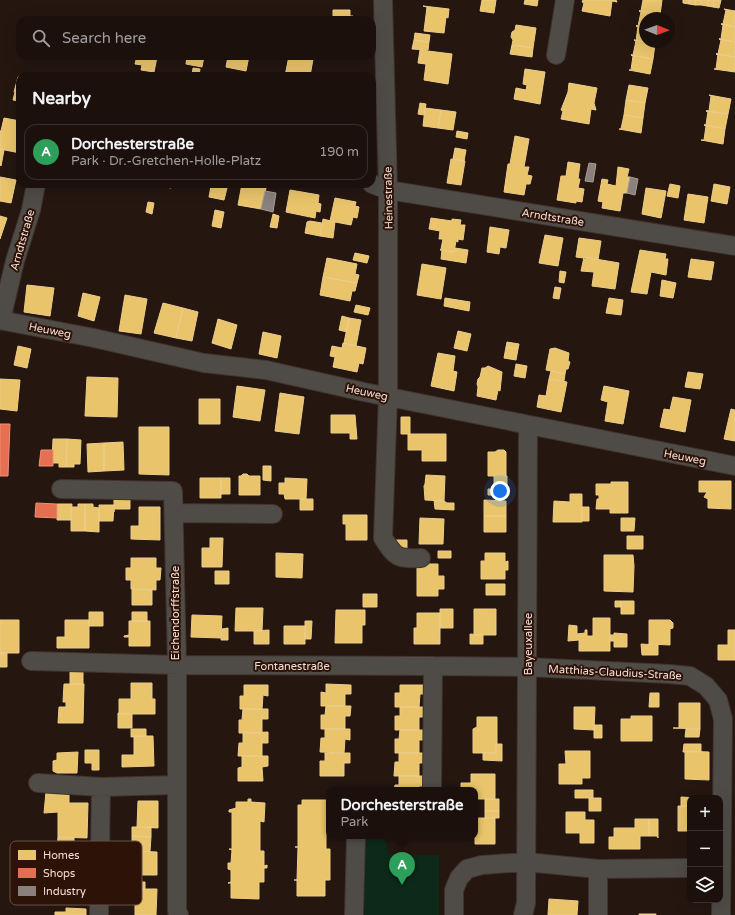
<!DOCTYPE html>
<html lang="en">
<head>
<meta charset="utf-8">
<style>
	:root { --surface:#1c100c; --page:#251915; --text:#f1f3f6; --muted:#a09d9d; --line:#3a302d; --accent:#ab9991 }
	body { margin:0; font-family:"Varela Round",sans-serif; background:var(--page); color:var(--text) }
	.controls { position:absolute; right:12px; bottom:12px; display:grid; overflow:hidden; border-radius:8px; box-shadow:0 4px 16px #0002 }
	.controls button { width:36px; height:36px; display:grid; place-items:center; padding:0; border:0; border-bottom:1px solid var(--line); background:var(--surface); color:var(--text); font:20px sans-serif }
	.compass { position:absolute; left:639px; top:12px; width:36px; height:36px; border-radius:50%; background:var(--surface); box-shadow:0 4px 16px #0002; rotate:91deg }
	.you { position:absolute; left:500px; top:491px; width:14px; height:14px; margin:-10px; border:3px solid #fff; border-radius:50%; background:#1a73e8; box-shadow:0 0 0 6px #1a73e833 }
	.badge { display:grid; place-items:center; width:26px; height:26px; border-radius:50%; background:var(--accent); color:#fff; font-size:13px; font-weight:700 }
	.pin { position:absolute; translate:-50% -33px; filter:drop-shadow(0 1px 2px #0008) }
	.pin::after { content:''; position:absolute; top:21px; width:14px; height:12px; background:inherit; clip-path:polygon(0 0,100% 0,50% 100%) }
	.popup { position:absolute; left:326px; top:787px; width:152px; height:52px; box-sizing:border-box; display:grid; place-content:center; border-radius:8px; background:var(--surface); filter:drop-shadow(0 1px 3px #0005); font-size:13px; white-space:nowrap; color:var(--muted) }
	.popup b { font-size:15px; color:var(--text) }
	.popup::after { content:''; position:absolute; left:50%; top:100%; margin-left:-8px; border:8px solid transparent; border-top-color:var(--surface) }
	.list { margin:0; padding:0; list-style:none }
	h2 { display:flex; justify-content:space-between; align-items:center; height:52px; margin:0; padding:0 16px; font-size:17px }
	h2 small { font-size:13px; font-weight:400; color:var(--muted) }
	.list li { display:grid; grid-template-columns:26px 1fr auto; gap:12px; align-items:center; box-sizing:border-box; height:56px; margin:0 8px 8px; padding:0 8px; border:1px solid var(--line); border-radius:12px }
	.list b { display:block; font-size:15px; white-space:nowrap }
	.list p { margin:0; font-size:13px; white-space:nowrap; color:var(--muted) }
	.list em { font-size:13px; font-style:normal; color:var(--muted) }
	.icon { flex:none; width:22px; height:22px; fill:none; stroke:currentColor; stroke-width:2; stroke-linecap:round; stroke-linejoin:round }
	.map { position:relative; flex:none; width:735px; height:915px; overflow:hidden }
	.search { position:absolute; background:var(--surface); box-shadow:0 4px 16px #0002; left:16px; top:16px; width:360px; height:44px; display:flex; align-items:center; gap:10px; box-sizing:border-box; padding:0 14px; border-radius:12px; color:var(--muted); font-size:15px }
	.panel { position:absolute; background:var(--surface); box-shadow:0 4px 16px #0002; left:16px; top:72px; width:360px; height:116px; border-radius:12px }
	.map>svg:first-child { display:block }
</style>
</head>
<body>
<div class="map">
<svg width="735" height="915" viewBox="0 0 735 915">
	<rect width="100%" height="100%" fill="#251610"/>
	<path fill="#0d2919" d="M367 836H384L389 854 439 855V915H365V838Z"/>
	<path fill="#e9c46a" stroke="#eccc8b" d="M482 0H496L494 13 480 11Z
		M525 0H538L537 6 524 4Z
		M583 0H616L617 2 612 1 610 16 582 11 584 3 582 2Z
		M643 0H662L660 15 639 11H641Z
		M683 0H689V4L683 3Z
		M689 0H696L695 5 689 4Z
		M696 0H702L701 5H695Z
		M702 0H708L707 6 701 5Z
		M708 0H714L713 7 707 6Z
		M714 0H721L719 8 713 7Z
		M423 6 449 9 448 18 446 17 444 33 424 31 427 7Z
		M724 9 735 11V27L721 24H723L726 10Z
		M333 10H350V16H353V20H333Z
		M639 11 660 15 659 18H645V27L636 26H638L641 12Z
		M721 24 735 27V42L719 39H721L723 25Z
		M516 25 536 28 533 48 512 45 513 40 511 37 512 32 515 30Z
		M636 26 645 27V42H655V44L634 40 636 41 638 26Z
		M415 33 430 35 429 42 414 40Z
		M719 39 735 42V57L716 54H718L721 40Z
		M414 40 429 42 428 50 412 49Z
		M634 40 655 44 653 59 631 55H633L636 41Z
		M512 45 533 48 532 57 510 54Z
		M420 50 452 54 448 84 424 80 426 64 418 63Z
		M716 54 735 57V72L714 69H716L718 54Z
		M631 55 653 59 650 74 629 70H631L633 56Z
		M137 56 157 57 154 72 141 70 142 65 135 64Z
		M187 56H204L202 67 186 64Z
		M228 56H249L246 71 226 67Z
		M289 56 313 59 310 76H285Z
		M193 68 200 69 199 76H192Z
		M525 69 545 72 540 104 514 99 516 88 526 90 527 85 523 84Z
		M18 77H20V101L13 100 15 92H14Z
		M569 83 597 88 594 103 596 110 591 109 589 124 561 119 563 111 561 110 568 92Z
		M629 85 648 88 645 103 626 100Z
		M709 95 731 99 728 114 706 111H709L711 96Z
		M626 100 645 103 643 118 624 115Z
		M420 103 426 104 424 115 418 114Z
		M425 108 441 110 438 128 423 126Z
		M441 110 456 112 453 130 438 128Z
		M706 111 728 114 725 129 704 125H706L708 111Z
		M624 115 643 118 641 133 619 129H621Z
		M4 118 20 121V153L0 149V131H1Z
		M704 125 725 129 723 144 701 140H704L706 126Z
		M457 131 468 133 467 139 456 137Z
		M515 136 529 139 524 167H529L527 175 532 176 530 184H526L524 195 504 192 508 164H510Z
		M455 148 466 150 464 161 453 159Z
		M0 149 4 150 1 166 0 165Z
		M451 159 465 161 461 185 447 183Z
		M568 162 580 164 578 179H580L578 188 584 189 582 202 576 201V203L557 200 561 176H566Z
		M618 167 629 169 627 177H630L627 193H623L620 211 602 208 603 202 598 201 602 179 608 180 607 184 616 186Z
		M0 177 16 180 11 203 0 201Z
		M153 184H172L171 188Z
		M203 184H228L224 200 209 197 211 186Z
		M242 184H259V187L266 188 261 209 238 205Z
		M670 184 680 186 678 198 667 196Z
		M714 184 730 187 727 204 711 201Z
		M646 188 666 191 661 218 642 214Z
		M290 190 319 195 318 203 321 204 320 212 316 211 315 218 286 212Z
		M688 194 708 197 704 223 684 220Z
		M335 198 356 202 355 206 359 207 357 218 353 217 351 225 330 221Z
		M148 202 154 203 152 214 146 212Z
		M215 210 224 212 221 228 212 226Z
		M273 214 279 216 277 228 270 227Z
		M0 216 7 218 0 239Z
		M431 218 452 221V219L461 220 460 225H465L463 240 458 239V242L456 241 454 252 440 250 441 249 443 239H439L440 231 429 229Z
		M323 219 335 222 333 238 320 236Z
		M310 221 322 223 320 236 305 233 307 222Z
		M490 227 509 230 506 248 500 247 499 254 487 252Z
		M545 235 563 238 558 266 539 263Z
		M579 238 601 241 598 260 576 257Z
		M455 248 468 250 466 263 441 259 442 250 454 252Z
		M640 250 666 254 665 259H668L666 275 651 272 647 294 631 292Z
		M355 253 369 256 367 263 353 260Z
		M584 257 619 263 615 289 592 286 594 272 581 271Z
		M327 258 357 264 355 274 359 275 357 283 323 277Z
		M691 259 714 262 711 280 688 277Z
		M422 264 446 268 441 299 417 295Z
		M560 271 566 272 564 283 559 282Z
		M323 277 357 283 355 291H352L350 301 320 295Z
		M662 280 676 283 673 298 660 296Z
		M27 285 54 288 50 316 24 312Z
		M555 287 561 288 559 299 553 298Z
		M83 293 100 297 94 321 78 316Z
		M125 295 147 299 141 334 119 331Z
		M445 298 470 302 469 311 444 306Z
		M609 298 623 300 621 315 606 313Z
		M163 303 183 308 176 338 154 333Z
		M356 305 370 308 368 315 354 312Z
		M183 308 198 312 192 341 176 338Z
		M342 316 349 318 347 332 339 330Z
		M349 318 361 320 356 346 344 343Z
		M218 319 237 325 231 349 212 343Z
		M458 331 471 334 467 351 454 348Z
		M263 332 281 336 277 358 259 354Z
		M507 342 519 344 518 349 506 347Z
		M343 343 366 348 363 364 359 363 357 372 333 367 335 357 330 356 332 346 342 348Z
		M18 346 31 349 27 368 14 365Z
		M506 347 518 349 516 360 504 358Z
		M555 348 569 353 568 361 570 362 568 369H566L565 374 546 370 550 349Z
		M438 353 455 356 453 371 457 372 454 391 431 386Z
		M516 364 527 366 525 378 514 376Z
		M488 366 502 372 500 391 498 390 496 400 477 396 478 387 477 384 478 379 480 377 482 368H485Z
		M551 371 565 374 564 381 549 379Z
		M688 372 703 374 700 389 685 387Z
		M87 377 118 378 117 417 85 416Z
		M0 379 20 380 17 411 0 409Z
		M549 379 567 382 561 412 537 407 539 395 546 396Z
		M237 386 265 390 260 421 233 417Z
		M604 386 629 391 623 424 605 421 608 402 601 400Z
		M280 393 304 397 299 434 275 431Z
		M673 397 691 400 685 432 660 427 664 409 670 410Z
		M199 399H220V424H199Z
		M731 409 735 410V441L724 439Z
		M331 415H355L357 439H350V433H331Z
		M401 417H410V434H401Z
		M139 427H169V475L139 474Z
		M408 434H446V461H422V450H408Z
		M53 439H67L66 467H59V463H52Z
		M67 439 81 440 80 464H74V467H66Z
		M123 442 124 470 104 471V443Z
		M104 443V471L88 472 87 444Z
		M498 450H504L506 452V476H488V452H495Z
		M263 466H271V481L263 480Z
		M243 474H247L249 476H260V495H239V476H241Z
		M426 475 445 476 444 501 425 500 424 486 425 484Z
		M494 476H507V489H494Z
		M200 478H221V498H200Z
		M221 478H230V494H221Z
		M285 478 307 479 306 499H285L284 494H279V483H285Z
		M699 481H731V509L708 508V499L704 497 707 492H699Z
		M611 482H628V513H610V509H596L597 499H599V495H596V484H611Z
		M488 489H493L492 495H488Z
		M493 489H506V495H492Z
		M570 494H582V522H553L554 501 570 502Z
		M114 496H130V509H114V512Z
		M300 499H313V510H300Z
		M434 500 444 501 447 503H454V510L435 509Z
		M484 500 506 501V516H484Z
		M57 504H72L71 520H57Z
		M78 504H85V531H71V507H78Z
		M85 504H93V507L99 508V532L85 531Z
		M99 505H114L113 521H99Z
		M139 507H160V540L131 539V526H139Z
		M582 507H589V521H582Z
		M343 515H367V540H346V524H343Z
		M484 516H506V532H484Z
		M420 518 444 519 443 544H419Z
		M621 518H635L634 531H621Z
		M627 536H643V549H627Z
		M210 538H223L222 567H202V548H210Z
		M396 540H407V551H396Z
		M438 551H451V558H438Z
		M276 553 303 554 302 578 276 577Z
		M485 553H505V562L508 561V570H505V579H481V561H485Z
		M604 555H633L634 566 633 592 604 591Z
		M131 558H156V568H161L160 580H156V590L131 589V580H126V568H131Z
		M417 564H438V576H444V589H438V596H417Z
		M215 571H229V584H215Z
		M486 584H505V595H486Z
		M132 589 152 590V605H132Z
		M363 594H377V607H363Z
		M615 601H621V607H615Z
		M621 601H634V614H621Z
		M236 608H263L262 631H235Z
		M440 609H453V628H440Z
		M474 609H496V635H474Z
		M336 610H365V625H362V643H335Z
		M89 612H103V626H89Z
		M132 612H147V621H132Z
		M417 613H440V644H414V628H417Z
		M192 615 222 616 221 638 191 637Z
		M593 618H610V651H579V640L568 641 569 625 577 626V634L585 633V630H587V636H593Z
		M0 620H19V653H0Z
		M65 620H89V648H57V637H65Z
		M649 620H670L673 623V628L670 629V645L649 644Z
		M129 621H150V646H129V637H124V636L129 635Z
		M305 621H312L311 639H305Z
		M284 626H305V644H284Z
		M228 628V640H221L222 629Z
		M269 630V644H254V631Z
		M728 630H735V660H718V645H728Z
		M614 633 627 634V647H614V641H610V635H614Z
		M470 634 483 635V644H470Z
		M641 644 658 645V655H642Z
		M0 653H7V667H0Z
		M70 671H83V684H70Z
		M131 683H152V699H155V714H119V699H131Z
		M64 684H84L83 723H58L59 707H66V702H63Z
		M326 684 351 685V694H345V706H321V692L326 693Z
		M244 685H268V696L263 695 262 709H240V696H244Z
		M400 685H425V694H420L419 707H395V693H400Z
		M650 693H659V707H649Z
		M679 703H700V729L673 728H679Z
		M326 706H351L350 716H345V729H321V715H325Z
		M400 707H425V717H419V730H395V716H400Z
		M574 707H595L594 730 574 729Z
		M243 709H268V719H262V733H239V720H242Z
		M118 713 132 714V728H118Z
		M631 716H652V741H621V719H631Z
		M477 717H497V744H496V753H473V729L477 727Z
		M594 725H602V738H594Z
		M131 729H146V736L131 737Z
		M325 729H350V740L345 739 344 753 320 752 321 738H325Z
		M686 729H700L699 737H685Z
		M400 730H424V740H419V753H395V739H399Z
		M268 732V743H262V756H238L239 743H243V733Z
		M134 736H153L154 766 122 767V755H134Z
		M496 744H502V761L483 760V753H496Z
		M684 744H701V752H683Z
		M85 750H99V770H92V763H85Z
		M565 751H590V778H582V784H559V764H566Z
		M689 751 709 752V780L685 779V752Z
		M78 752 77 773H57L53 771V761L57 760V753Z
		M325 753H350V763H344V776H320V761H325Z
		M399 753H424V763H419V776H394L395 762H399Z
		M242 756H268V766L262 767 263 781H238V768L242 767Z
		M471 774H495V799H475V790H461V783H471Z
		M399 776H424V786H419V790H394L395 785H399Z
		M575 790H593V798H575Z
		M46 792H69V803H88L87 838 58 837V812L44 813Z
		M681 797 698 798H690V806H681Z
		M589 798H601V811H589Z
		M248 799H251V802L265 803 264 822 260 821V851H264V866L267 865V868H264V882H259V899L231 898V883H228L231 882V870L228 869V863H231L232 850 229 849H232V812H229V810L236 808V802H248Z
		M485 799H499V811H485Z
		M302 800H329V819H326V849H330V880H325V896H297V880H294H297L298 847H295H298V805H302Z
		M138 801H158V828L137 827Z
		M678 806H690V831H678Z
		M485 811H499V818H485Z
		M566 812H585V820H594V843H580V833H566Z
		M475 818H495V844H475Z
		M635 819H649V836H640V849H609V837H614V828H635Z
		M649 819H658V838L657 836H649Z
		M132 827H151V837L132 836Z
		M132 836 151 837 150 851 132 852Z
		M58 837 74 838V848L57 847Z
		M54 847 76 848V859H54Z
		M136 851 157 852V875H136Z
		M65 859H87V882H78V890H47L48 876H65Z
		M129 882H145V889H129Z
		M135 889H157L156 915H135Z
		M549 899 578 901 577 915H548Z
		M66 908 86 909V915H55V912H66Z
		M639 914H656V915H639Z"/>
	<path fill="#e76f51" stroke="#eb9179" d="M0 424H10L8 476H0Z
		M41 450H53V466H39Z
		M36 503 57 504V518L35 517Z"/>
	<path fill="#8a817c" stroke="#aa9d97" d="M589 163 596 164 593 182 585 181Z
		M630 177 638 179 635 195 627 193Z
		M265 191 276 193 273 212 261 209Z"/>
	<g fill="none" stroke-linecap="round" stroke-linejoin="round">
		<defs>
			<path id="minor" d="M383 0 388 190V396L383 538C396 558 397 559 421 558
				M556 55 565 0
				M372 184 388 190 735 246
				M0 320 94 338 204 363 266 370 364 392 735 466
				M1 320 15 261 31 210 36 184
				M61 489 173 491 177 665V911L179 915
				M174 513 273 514
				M31 661 177 665 433 666 528 667 669 674 690 676 706 686 718 700 723 719 721 915
				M38 783 101 787 176 785
				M432 790 433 666
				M99 915 101 787
				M354 915 356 836
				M454 915V890L459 878 467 869 482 865 526 862 598 869 690 868
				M523 915 526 903 528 426
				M598 915V869"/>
		</defs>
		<use href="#minor" stroke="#40332e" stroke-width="20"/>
		<use href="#minor" stroke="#4f4b47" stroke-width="18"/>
	</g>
	<g text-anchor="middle" stroke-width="4" stroke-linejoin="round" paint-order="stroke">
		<g font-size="11" fill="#f3dfd7" stroke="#2d1208">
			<text transform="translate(388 198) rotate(-91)" y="4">Heinestraße</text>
			<text transform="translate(553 217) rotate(9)" y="4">Arndtstraße</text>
			<text transform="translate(22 240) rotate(-74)" y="4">Arndtstraße</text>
			<text transform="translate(50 330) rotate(11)" y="4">Heuweg</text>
			<text transform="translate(367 392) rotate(12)" y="4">Heuweg</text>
			<text transform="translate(685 457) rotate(11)" y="4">Heuweg</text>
			<text transform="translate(175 613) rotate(-90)" y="4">Eichendorffstraße</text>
			<text transform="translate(528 644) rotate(-90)" y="4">Bayeuxallee</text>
			<text x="292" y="670">Fontanestraße</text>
			<text transform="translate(615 672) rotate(3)" y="4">Matthias-Claudius-Straße</text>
		</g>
	</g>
	<rect x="10" y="841" width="132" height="64" rx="6" fill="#2d1208" stroke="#685046" stroke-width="1"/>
	<rect x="18" y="850" width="18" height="10" fill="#e9c46a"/>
	<rect x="18" y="868" width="18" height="10" fill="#e76f51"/>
	<rect x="18" y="886" width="18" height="10" fill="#8a817c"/>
	<g font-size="11" fill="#f3dfd7">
		<text x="43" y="859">Homes</text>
		<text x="43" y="877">Shops</text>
		<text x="43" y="895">Industry</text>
	</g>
</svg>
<div class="controls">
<button>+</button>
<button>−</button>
<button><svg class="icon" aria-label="layers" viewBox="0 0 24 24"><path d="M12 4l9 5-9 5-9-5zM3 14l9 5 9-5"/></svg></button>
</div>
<svg class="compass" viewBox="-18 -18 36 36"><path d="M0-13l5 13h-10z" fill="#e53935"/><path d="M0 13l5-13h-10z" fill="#a09d9d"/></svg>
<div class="you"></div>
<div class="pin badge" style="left:402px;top:885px;background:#2e9e5b">A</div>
<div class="popup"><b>Dorchesterstraße</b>Park</div>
<div class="search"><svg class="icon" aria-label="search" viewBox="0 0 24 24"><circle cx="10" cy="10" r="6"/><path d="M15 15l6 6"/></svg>Search here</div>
<section class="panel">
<h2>Nearby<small></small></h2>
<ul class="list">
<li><span class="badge" style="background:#2e9e5b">A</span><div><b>Dorchesterstraße</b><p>Park · Dr.-Gretchen-Holle-Platz</p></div><em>190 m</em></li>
</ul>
</section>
</div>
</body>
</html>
